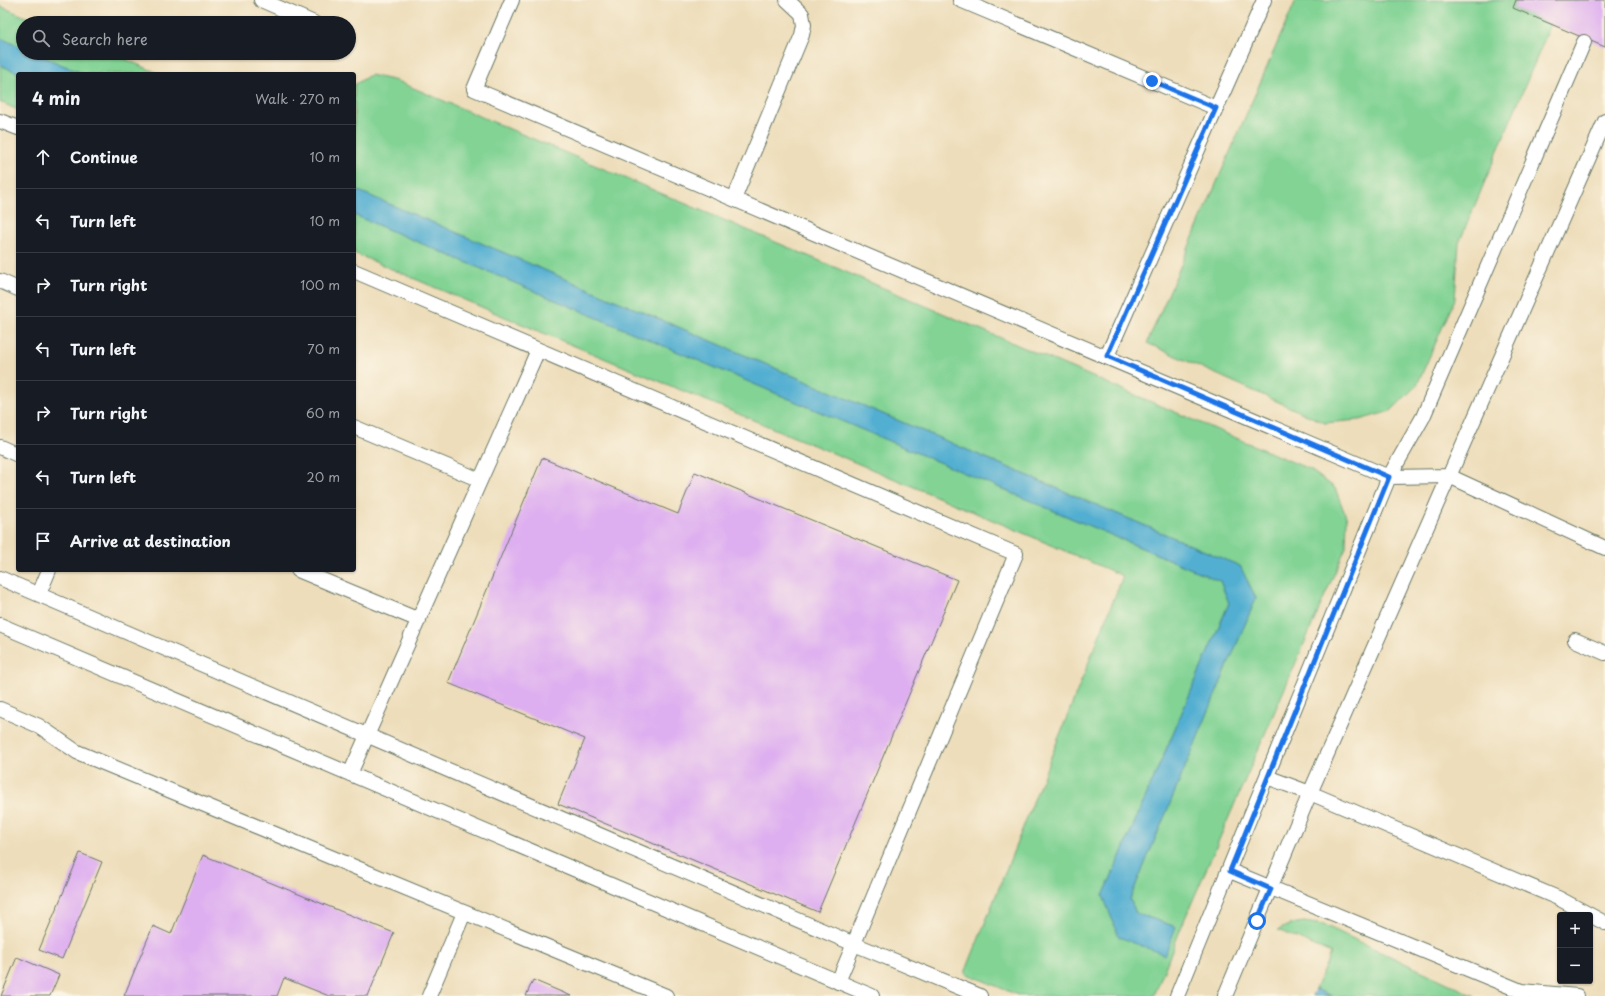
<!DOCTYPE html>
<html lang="en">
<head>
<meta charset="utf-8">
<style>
	:root { --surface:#171b24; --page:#20242c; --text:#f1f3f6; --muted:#9ea1a6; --line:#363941 }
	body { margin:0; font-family:"Playpen Sans",sans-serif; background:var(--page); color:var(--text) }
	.controls { position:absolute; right:12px; bottom:12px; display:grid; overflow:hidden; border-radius:4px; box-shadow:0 1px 3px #0004 }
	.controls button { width:36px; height:36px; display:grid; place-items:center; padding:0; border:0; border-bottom:1px solid var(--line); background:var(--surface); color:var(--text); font:20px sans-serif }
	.stop { position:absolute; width:12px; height:12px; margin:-9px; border:3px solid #1a73e8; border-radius:50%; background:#fff }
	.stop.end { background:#1a73e8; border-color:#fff; box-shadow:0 1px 4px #0008 }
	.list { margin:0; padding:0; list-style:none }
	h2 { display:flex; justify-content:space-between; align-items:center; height:52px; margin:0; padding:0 16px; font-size:17px }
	h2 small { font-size:13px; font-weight:400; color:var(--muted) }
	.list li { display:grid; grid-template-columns:26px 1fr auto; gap:12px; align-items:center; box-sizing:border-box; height:64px; padding:0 16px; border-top:1px solid var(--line) }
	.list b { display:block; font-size:15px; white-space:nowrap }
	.list em { font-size:13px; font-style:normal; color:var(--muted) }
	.icon { flex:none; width:22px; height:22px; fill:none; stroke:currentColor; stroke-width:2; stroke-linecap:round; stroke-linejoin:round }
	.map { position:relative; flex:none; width:1605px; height:996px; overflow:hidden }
	.search { position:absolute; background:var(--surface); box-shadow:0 1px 3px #0004; left:16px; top:16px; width:340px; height:44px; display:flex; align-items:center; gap:10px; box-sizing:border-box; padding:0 14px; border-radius:22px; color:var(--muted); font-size:15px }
	.panel { position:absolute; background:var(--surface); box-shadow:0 1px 3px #0004; left:16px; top:72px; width:340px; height:500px; border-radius:4px }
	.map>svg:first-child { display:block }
</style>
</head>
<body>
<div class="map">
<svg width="1605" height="996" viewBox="0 0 1605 996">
	<rect width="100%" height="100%" fill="#fcf5e5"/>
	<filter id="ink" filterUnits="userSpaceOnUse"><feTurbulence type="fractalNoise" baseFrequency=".025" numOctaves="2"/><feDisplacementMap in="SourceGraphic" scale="8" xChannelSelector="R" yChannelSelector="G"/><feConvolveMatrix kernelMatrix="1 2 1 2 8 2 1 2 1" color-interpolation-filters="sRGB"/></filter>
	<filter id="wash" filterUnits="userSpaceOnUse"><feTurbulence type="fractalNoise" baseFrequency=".012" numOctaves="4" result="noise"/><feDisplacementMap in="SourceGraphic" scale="16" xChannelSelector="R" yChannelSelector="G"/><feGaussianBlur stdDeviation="0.9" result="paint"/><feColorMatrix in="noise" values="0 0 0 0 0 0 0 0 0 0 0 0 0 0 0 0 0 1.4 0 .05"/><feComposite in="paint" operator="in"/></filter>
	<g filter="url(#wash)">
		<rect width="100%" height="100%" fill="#edddba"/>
		<path fill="#82d394" stroke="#508864" d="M1296 0H1516L1513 8 1551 24 1459 243 1455 299 1417 385 1391 411 1359 420 1325 423 1147 343Z
			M0 6 40 23H23V48L0 38Z
			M34 53H111L160 74H84Z
			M0 65 21 74H18V110L0 102Z
			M370 75 397 81 1309 469 1335 488 1347 519 1346 547 1183 923 1154 996H1020L965 973 1123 576C868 465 610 363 354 253V215L1220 581 1229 603 1103 896 1164 955 1176 927 1136 913 1130 899 1256 598 1240 566 354 189V85Z
			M1304 922 1324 925 1475 996H1332L1315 989 1331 953 1278 930 1291 924Z"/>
		<path fill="#53afd1" stroke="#397682" d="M0 38 23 48V53H34L84 74H21L0 65Z
			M354 189 1240 566 1256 598 1130 899 1136 913 1176 927 1165 955 1119 937 1103 896 1229 603 1220 581 354 215Z
			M1315 989 1332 996H1312Z"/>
		<g id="blocks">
			<path fill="#deaff0" d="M1516 0H1605V47L1513 8Z
				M542 458 678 514 695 472 957 580 818 912 558 804 585 739 448 683Z
				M80 853 102 862 62 959 39 950Z
				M203 855 394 933 368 996H329L284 978 277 996H124L153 926 171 934Z
				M17 957 59 975 50 996H1Z
				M533 980 571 996H526Z"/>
		</g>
	</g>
	<g filter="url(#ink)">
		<use href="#blocks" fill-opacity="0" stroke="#677563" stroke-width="1"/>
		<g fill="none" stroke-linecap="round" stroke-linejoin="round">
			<defs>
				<path id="service" d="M261 0 314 23
					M512 0 474 89 1389 477 1449 476 1605 548
					M960 0 1216 108
					M0 121 18 128
					M734 199 802 35 804 25 802 14 787 0
					M354 271 1016 554 838 982
					M0 281 18 289
					M1107 356 1264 0
					M354 427 480 480
					M0 447 18 455
					M298 570 419 620
					M0 578 854 944 980 996
					M39 594 49 570
					M0 625 872 996
					M1575 640 1605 653
					M0 709 39 726 77 752 666 996
					M350 774 538 350
					M1267 777 1310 793 1558 898 1605 923
					M1230 871 1521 991 1577 996
					M429 996 464 913
					M1177 996 1389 477 1423 417 1584 42
					M1225 996 1310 793 1605 121"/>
			</defs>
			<use href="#service" stroke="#677563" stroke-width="16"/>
			<use href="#service" stroke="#fff" stroke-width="14"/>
		</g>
	</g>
	<g fill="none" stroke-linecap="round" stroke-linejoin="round" filter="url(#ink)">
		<path stroke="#1a73e8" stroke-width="5" d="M1152 81 1216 108 1107 356 1389 477 1230 871 1271 889 1257 921"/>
	</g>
</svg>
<div class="controls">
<button>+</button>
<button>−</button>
</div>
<div class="stop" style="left:1257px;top:921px"></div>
<div class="stop end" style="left:1152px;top:81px"></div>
<div class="search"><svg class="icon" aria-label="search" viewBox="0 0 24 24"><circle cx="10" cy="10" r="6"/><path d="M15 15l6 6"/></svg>Search here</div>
<section class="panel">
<h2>4 min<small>Walk · 270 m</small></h2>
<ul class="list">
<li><svg class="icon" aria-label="ahead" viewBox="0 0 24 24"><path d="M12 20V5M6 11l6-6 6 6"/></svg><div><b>Continue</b></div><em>10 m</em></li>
<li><svg class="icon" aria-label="left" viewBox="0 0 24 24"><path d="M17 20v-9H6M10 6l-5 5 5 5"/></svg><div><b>Turn left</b></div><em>10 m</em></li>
<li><svg class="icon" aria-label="right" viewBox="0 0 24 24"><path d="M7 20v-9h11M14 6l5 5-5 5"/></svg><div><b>Turn right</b></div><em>100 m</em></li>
<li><svg class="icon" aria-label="left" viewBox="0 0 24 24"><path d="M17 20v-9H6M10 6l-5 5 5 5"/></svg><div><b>Turn left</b></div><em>70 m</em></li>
<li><svg class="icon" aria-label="right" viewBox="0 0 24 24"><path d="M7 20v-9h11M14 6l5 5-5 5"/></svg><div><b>Turn right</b></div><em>60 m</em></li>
<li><svg class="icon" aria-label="left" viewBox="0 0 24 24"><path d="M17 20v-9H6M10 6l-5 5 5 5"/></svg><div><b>Turn left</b></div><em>20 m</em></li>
<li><svg class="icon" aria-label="arrive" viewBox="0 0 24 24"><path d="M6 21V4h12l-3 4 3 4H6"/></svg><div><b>Arrive at destination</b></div></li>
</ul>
</section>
</div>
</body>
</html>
